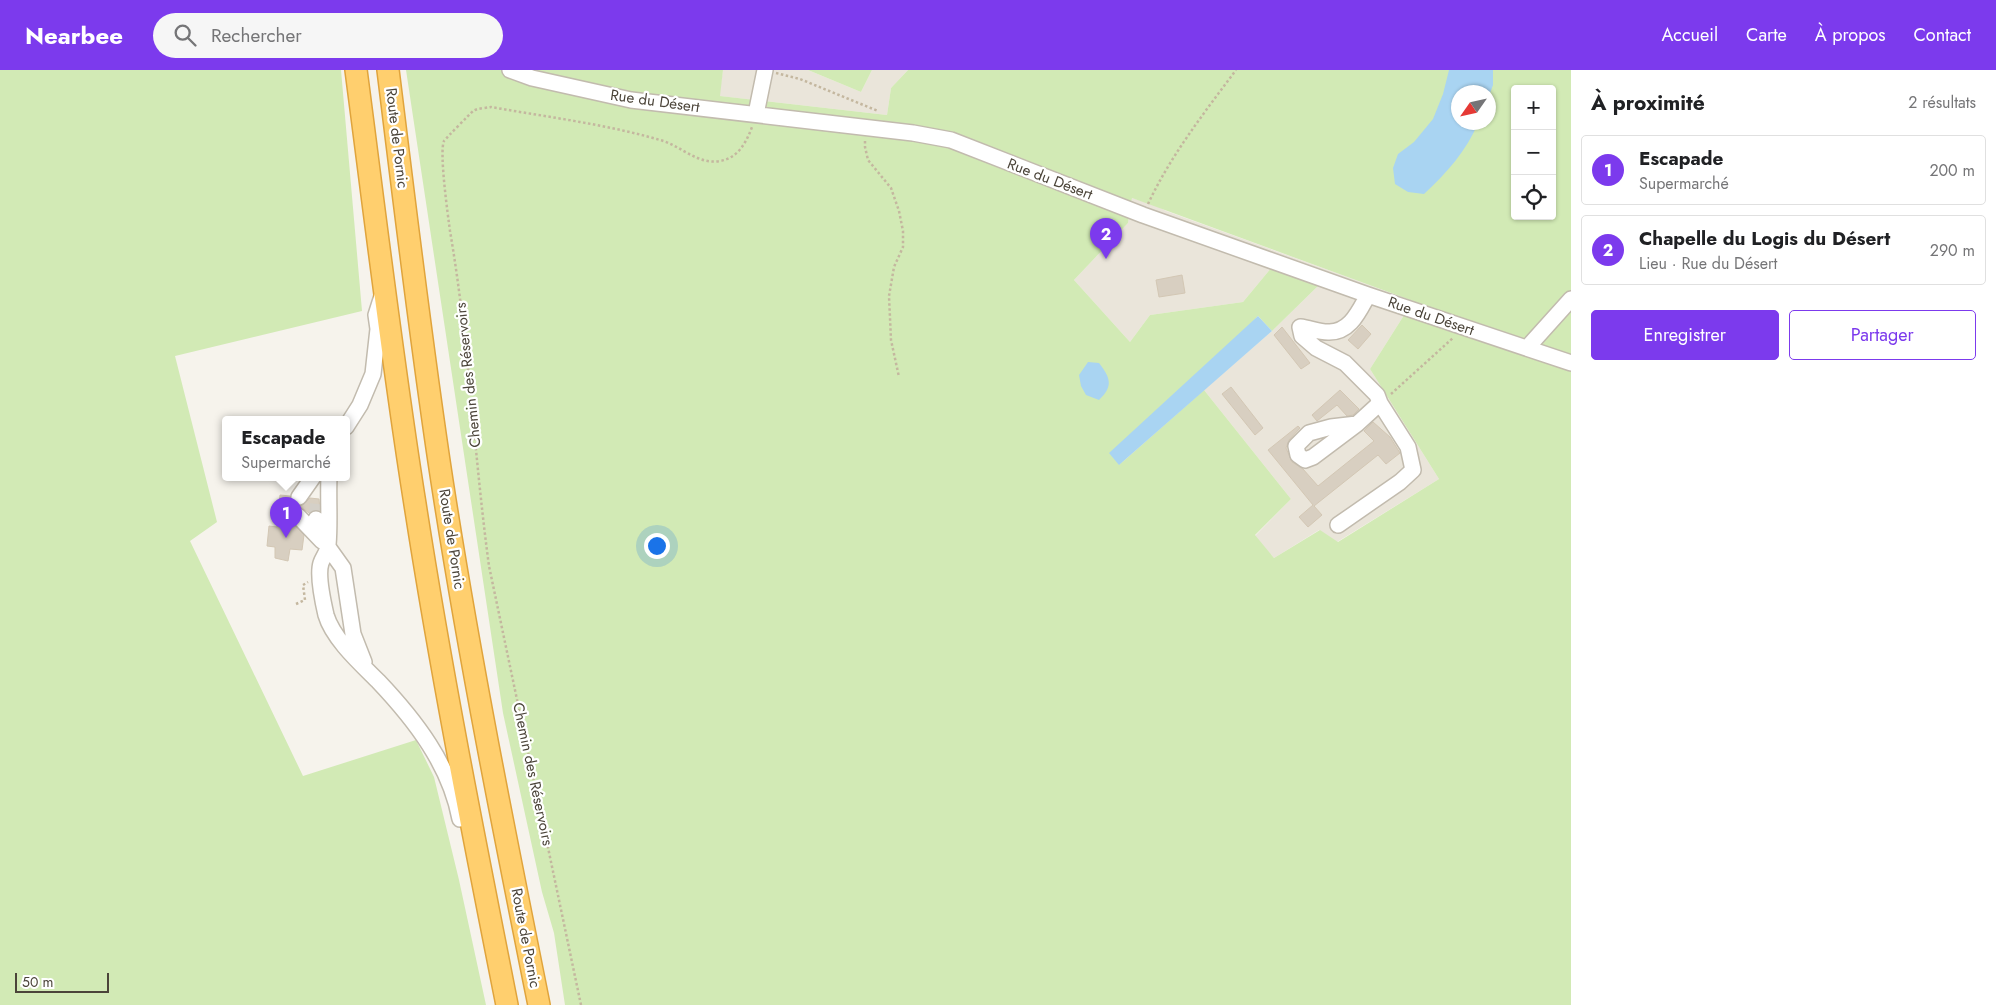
<!DOCTYPE html>
<html lang="fr">
<head>
<meta charset="utf-8">
<style>
	:root { --surface:#fff; --page:#f6f6f6; --text:#202124; --muted:#757577; --line:#e0e0e0; --accent:#7c3aed }
	body { margin:0; font-family:Jost,sans-serif; background:var(--page); color:var(--text) }
	.controls { position:absolute; right:15px; top:15px; display:grid; overflow:hidden; border-radius:5px; box-shadow:0 1px 4px #0004 }
	.controls button { width:45px; height:45px; display:grid; place-items:center; padding:0; border:0; border-bottom:1px solid var(--line); background:var(--surface); color:var(--text); font:25px sans-serif }
	.compass { position:absolute; left:1451px; top:15px; width:45px; height:45px; border-radius:50%; background:var(--surface); box-shadow:0 1px 4px #0004; rotate:236deg }
	.scale { position:absolute; left:15px; bottom:12px; width:94px; box-sizing:border-box; padding-left:5px; border:2px solid #4b4439; border-top:0; font-size:14px; line-height:18px; white-space:nowrap; color:#4b4439; -webkit-text-stroke:4px #fff; paint-order:stroke }
	.you { position:absolute; left:656px; top:475px; width:18px; height:18px; margin:-12px; border:4px solid #fff; border-radius:50%; background:#1a73e8; box-shadow:0 0 0 8px #1a73e833 }
	.badge { display:grid; place-items:center; width:32px; height:32px; border-radius:50%; background:var(--accent); color:#fff; font-size:16px; font-weight:700 }
	.pin { position:absolute; translate:-50% -41px; filter:drop-shadow(0 1px 2px #0008) }
	.pin::after { content:''; position:absolute; top:26px; width:18px; height:15px; background:inherit; clip-path:polygon(0 0,100% 0,50% 100%) }
	.popup { position:absolute; left:222px; top:346px; width:128px; height:65px; box-sizing:border-box; display:grid; place-content:center; border-radius:5px; background:var(--surface); filter:drop-shadow(0 1px 4px #0005); font-size:16px; white-space:nowrap; color:var(--muted) }
	.popup b { font-size:19px; color:var(--text) }
	.popup::after { content:''; position:absolute; left:50%; top:100%; margin-left:-10px; border:10px solid transparent; border-top-color:var(--surface) }
	.list { margin:0; padding:0; list-style:none }
	h2 { display:flex; justify-content:space-between; align-items:center; height:65px; margin:0; padding:0 20px; font-size:21px }
	h2 small { font-size:16px; font-weight:400; color:var(--muted) }
	.list li { display:grid; grid-template-columns:32px 1fr auto; gap:15px; align-items:center; box-sizing:border-box; height:70px; margin:0 10px 10px; padding:0 10px; border:1px solid var(--line); border-radius:5px }
	.list b { display:block; font-size:19px; white-space:nowrap }
	.list p { margin:0; font-size:16px; white-space:nowrap; color:var(--muted) }
	.list em { font-size:16px; font-style:normal; color:var(--muted) }
	.actions { display:flex; gap:10px; padding:15px 20px }
	.actions a { flex:1; padding:11px 0; border:1px solid var(--accent); border-radius:5px; text-align:center; font-size:18px; color:var(--accent) }
	.actions .main { background:var(--accent); color:#fff }
	.icon { flex:none; width:28px; height:28px; fill:none; stroke:currentColor; stroke-width:2; stroke-linecap:round; stroke-linejoin:round }
	.map { position:relative; flex:none; width:1571px; height:935px; overflow:hidden }
	header { display:flex; align-items:center; gap:30px; box-sizing:border-box; height:70px; padding:0 25px; background:var(--accent); color:#fff }
	header strong { font-size:24px }
	nav { display:flex; gap:28px; margin-inline-start:auto; font-size:18px }
	.search { width:350px; height:45px; background:var(--page); display:flex; align-items:center; gap:12px; box-sizing:border-box; padding:0 18px; border-radius:28px; color:var(--muted); font-size:19px }
	main { display:flex }
	aside { flex:1; background:var(--surface) }
	.map>svg:first-child { display:block }
</style>
</head>
<body>
<header>
<strong>Nearbee</strong>
<div class="search"><svg class="icon" aria-label="search" viewBox="0 0 24 24"><circle cx="10" cy="10" r="6"/><path d="M15 15l6 6"/></svg>Rechercher</div>
<nav><a>Accueil</a><a>Carte</a><a>À propos</a><a>Contact</a></nav>
</header>
<main>
<div class="map">
<svg width="1571" height="935" viewBox="0 0 1571 935">
	<rect width="100%" height="100%" fill="#f6f3ec"/>
	<path fill="#eae5da" d="M723 0H808L861 22 872 0H908L891 18 887 45 719 26Z
		M1132 128 1157 136 1166 141 1413 231 1370 299 1439 409 1337 472 1319 460 1274 488 1255 466 1291 429 1204 320 1272 261 1318 216 1272 197 1243 232 1150 245 1130 272 1074 210 1128 153Z"/>
	<path fill="#d2eab5" fill-rule="evenodd" d="M0 0H341L362 241 175 286 217 452 190 471 303 706 416 670 434 707 459 810 486 935H0Z
		M406 0H723L720 26 887 45 891 18 908 0H1571V935H565L554 863 542 822 503 643ZM1515 19H1552V146H1515ZM1458 22H1488V52H1458ZM1132 128 1413 231 1370 299 1439 409 1338 472 1320 460 1274 488 1255 465 1291 429 1204 320 1119 395 1258 246 1272 261 1318 216 1272 197 1243 232 1150 245 1130 272 1074 210 1128 153Z
		M808 0H872L861 22Z"/>
	<path fill="#a9d4f2" d="M1449 0H1493V15L1489 26 1488 22H1458V52L1478 53C1467 80 1446 104 1424 124L1408 122 1395 114 1393 98 1398 84 1414 72 1433 49 1443 24Z
		M1258 246 1272 261 1119 395 1109 383Z
		M1088 292 1099 293C1110 307 1114 316 1099 330L1086 325 1081 316 1079 305Z"/>
	<path fill="#d8cfc1" stroke="#d3c7b4" d="M1182 205 1185 223 1159 227 1156 210Z
		M1362 255 1371 264 1358 279 1348 270Z
		M1282 257 1310 293 1301 299 1274 265Z
		M1231 317 1263 358 1255 365 1222 324Z
		M1340 320 1359 339 1353 345 1347 346 1337 335 1317 351 1312 345Z
		M1373 352 1390 367 1400 383 1386 394 1378 385 1314 436 1322 445 1308 457 1299 447 1313 435 1268 380 1298 356 1300 358 1289 370 1286 378 1292 392 1303 399 1318 416 1374 371 1364 361Z
		M280 425 290 426 291 431 298 436 303 435 310 428 319 429 320 441 313 440 309 443 301 437H296L289 443 291 452 304 465 302 480 290 479 288 491 275 488V477L267 476 269 456 277 457Z"/>
	<g fill="none" stroke-linecap="round" stroke-linejoin="round">
		<path stroke="#d4d0c8" stroke-width="15" stroke-dasharray="15 8" stroke-linecap="butt" d="M316 449 318 429"/>
		<defs>
			<path id="minor" d="M510 0 532 8 631 30 913 63 951 70 1143 145 1368 225 1571 293
				M756 44 765 0
				M1527 278 1571 229
				M1357 354 1313 387 1305 390 1298 385 1296 376 1309 363 1331 357 1357 354 1380 333 1377 325 1345 293 1316 278 1302 266 1300 257C1310 258 1318 262 1328 262 1350 263 1359 241 1368 225
				M346 357 360 335 373 304 378 259 376 245 383 223
				M329 407C328 429 330 453 328 475 328 482 323 487 321 493 317 505 323 532 326 545 333 569 361 594 378 611 415 650 450 695 460 749
				M299 427 313 407
				M298 446 322 471
				M316 449 328 477 343 498 353 564 364 592
				M1338 455 1400 412 1413 400 1408 377 1380 333"/>
			<path id="highway" d="M356 0C375 145 392 290 415 434 441 602 474 768 507 935
				M388 0C405 137 421 274 442 411 469 586 504 761 539 935"/>
		</defs>
		<use href="#minor" stroke="#c2bbae" stroke-width="18"/>
		<use href="#highway" stroke="#e0a43c" stroke-width="24"/>
		<path stroke="#c4b79f" stroke-width="2.5" stroke-dasharray="2.5 2.5" stroke-linecap="butt" d="M776 3 800 9 878 41
			M865 71V77L868 90 891 118 899 141 903 161V177L894 197 889 226 891 270 899 307
			M1148 134C1171 85 1204 43 1236 0
			M1391 324 1454 267
			M296 534 305 530 303 515 308 512
			M581 935 489 496C474 385 469 272 450 161 448 146 439 82 444 71 446 68 470 44 473 41 478 38 486 38 491 37 547 47 605 54 660 70 680 75 697 95 720 91 738 88 746 73 752 57"/>
		<use href="#minor" stroke="#fff" stroke-width="15"/>
		<use href="#highway" stroke="#ffcf6e" stroke-width="21"/>
	</g>
	<g text-anchor="middle" stroke-width="4.5" stroke-linejoin="round" paint-order="stroke">
		<g font-size="15" fill="#4b4439" stroke="#fff">
			<text transform="translate(655 31) rotate(8)" y="5">Rue du Désert</text>
			<text transform="translate(397 68) rotate(83)" y="5">Route de Pornic</text>
			<text transform="translate(1050 109) rotate(21)" y="5">Rue du Désert</text>
			<text transform="translate(1431 246) rotate(19)" y="5">Rue du Désert</text>
			<text transform="translate(468 305) rotate(-96)" y="5">Chemin des Réservoirs</text>
			<text transform="translate(452 469) rotate(81)" y="5">Route de Pornic</text>
			<text transform="translate(533 704) rotate(78)" y="5">Chemin des Réservoirs</text>
			<text transform="translate(526 868) rotate(79)" y="5">Route de Pornic</text>
		</g>
	</g>
</svg>
<div class="controls">
<button>+</button>
<button>−</button>
<button><svg class="icon" aria-label="locate" viewBox="0 0 24 24"><circle cx="12" cy="12" r="6"/><path d="M12 2v4M12 18v4M2 12h4M18 12h4"/></svg></button>
</div>
<svg class="compass" viewBox="-18 -18 36 36"><path d="M0-13l5 13h-10z" fill="#e53935"/><path d="M0 13l5-13h-10z" fill="#757577"/></svg>
<div class="scale">50 m</div>
<div class="you"></div>
<div class="pin badge" style="left:286px;top:468px">1</div>
<div class="popup"><b>Escapade</b>Supermarché</div>
<div class="pin badge" style="left:1106px;top:189px">2</div>
</div>
<aside>
<h2>À proximité<small>2 résultats</small></h2>
<ul class="list">
<li><span class="badge">1</span><div><b>Escapade</b><p>Supermarché</p></div><em>200 m</em></li>
<li><span class="badge">2</span><div><b>Chapelle du Logis du Désert</b><p>Lieu · Rue du Désert</p></div><em>290 m</em></li>
</ul>
<div class="actions"><a class="main">Enregistrer</a><a>Partager</a></div>
</aside>
</main>
</body>
</html>
